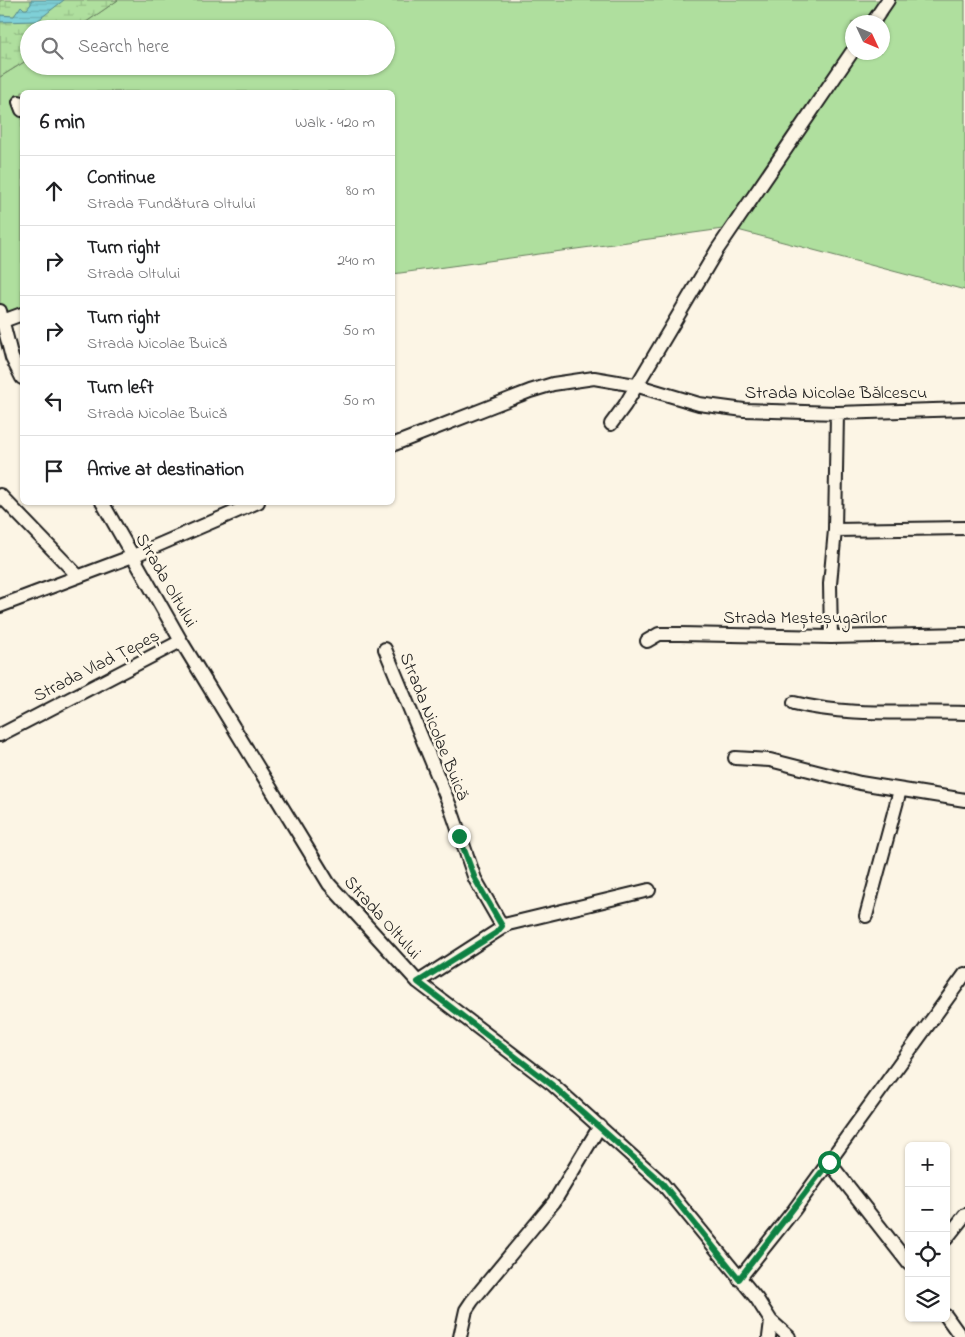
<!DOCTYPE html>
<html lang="en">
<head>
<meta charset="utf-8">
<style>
	:root { --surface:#fff; --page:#f2f2f2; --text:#202124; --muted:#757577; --line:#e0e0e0 }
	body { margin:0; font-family:"Indie Flower",sans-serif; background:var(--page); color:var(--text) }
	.controls { position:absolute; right:15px; bottom:15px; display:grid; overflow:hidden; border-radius:8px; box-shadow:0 1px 4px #0004 }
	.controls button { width:45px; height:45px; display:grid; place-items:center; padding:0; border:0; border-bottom:1px solid var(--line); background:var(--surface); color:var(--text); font:25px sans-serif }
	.compass { position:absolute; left:845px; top:15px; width:45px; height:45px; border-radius:50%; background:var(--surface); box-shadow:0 1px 4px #0004; rotate:134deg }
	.stop { position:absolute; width:15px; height:15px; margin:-11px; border:4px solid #0b8043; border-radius:50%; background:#fff }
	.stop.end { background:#0b8043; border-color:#fff; box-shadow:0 1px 5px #0008 }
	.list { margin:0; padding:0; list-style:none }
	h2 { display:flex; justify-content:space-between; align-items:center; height:65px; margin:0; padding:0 20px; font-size:21px }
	h2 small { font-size:16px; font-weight:400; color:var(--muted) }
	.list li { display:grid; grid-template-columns:32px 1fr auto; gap:15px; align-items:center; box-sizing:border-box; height:70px; padding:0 20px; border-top:1px solid var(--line) }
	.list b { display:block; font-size:19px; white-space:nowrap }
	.list p { margin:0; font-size:16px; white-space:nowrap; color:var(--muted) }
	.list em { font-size:16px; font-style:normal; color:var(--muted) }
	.icon { flex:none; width:28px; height:28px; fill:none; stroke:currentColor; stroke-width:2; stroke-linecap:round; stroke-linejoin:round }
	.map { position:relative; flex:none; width:965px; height:1337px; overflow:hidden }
	.search { position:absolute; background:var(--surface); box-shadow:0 1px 4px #0004; left:20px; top:20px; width:375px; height:55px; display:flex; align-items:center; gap:12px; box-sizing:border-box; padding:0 18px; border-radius:28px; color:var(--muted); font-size:19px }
	.panel { position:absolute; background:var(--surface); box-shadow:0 1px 4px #0004; left:20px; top:90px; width:375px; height:415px; border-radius:8px }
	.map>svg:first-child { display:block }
</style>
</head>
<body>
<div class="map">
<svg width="965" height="1337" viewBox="0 0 965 1337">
	<defs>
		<pattern id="wetland-marsh" width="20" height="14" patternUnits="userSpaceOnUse" patternTransform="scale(1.25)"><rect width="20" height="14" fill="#afdf9e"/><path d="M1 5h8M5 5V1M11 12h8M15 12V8" fill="none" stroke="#96bf88"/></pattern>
		<pattern id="water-rules" width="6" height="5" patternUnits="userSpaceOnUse" patternTransform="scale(1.25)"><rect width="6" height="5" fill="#7fd0d7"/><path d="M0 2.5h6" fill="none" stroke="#6db2b8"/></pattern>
	</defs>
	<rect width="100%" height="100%" fill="#fcf5e5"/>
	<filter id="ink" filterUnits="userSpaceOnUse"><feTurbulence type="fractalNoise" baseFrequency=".02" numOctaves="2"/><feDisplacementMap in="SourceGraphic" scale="10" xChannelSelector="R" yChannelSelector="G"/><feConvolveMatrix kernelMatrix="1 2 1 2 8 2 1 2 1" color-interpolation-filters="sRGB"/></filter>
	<g filter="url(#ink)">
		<path fill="#afdf9e" stroke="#667e5d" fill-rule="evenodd" d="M118 0H965V290L730 228 393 274 392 92H22V311L0 314V77L29 59V66H386V29H76ZM852 22H882V52H852Z"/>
		<path fill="url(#wetland-marsh)" stroke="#667e5d" d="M0 0H118L76 29H29V59L0 77Z"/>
		<path fill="url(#water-rules)" stroke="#57888c" d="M31 0H64L37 21 0 22V15L14 16 21 6 24 9H27L31 4Z"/>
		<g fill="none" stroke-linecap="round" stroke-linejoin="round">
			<defs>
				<path id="street" d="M873 22 888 0
					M19 102 22 110
					M0 311 12 358 22 378
					M3 321 22 314
					M611 424 625 405 717 250 852 52
					M392 445 530 391 553 384 594 378 635 385 699 404 744 410 837 413 965 409
					M0 495 78 576
					M102 502 181 641 329 884 418 982 553 1085 662 1183 757 1299 771 1321 769 1337
					M835 530 965 528
					M0 606 133 556 258 502
					M831 637 830 584 835 530 837 413
					M647 641 659 634H680L831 637 965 634
					M385 649 450 806 475 879 502 926
					M794 703C850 717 908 711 965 713
					M0 735 181 641
					M735 758 770 760 860 783 965 800
					M866 916 900 790
					M418 982 508 924 649 890
					M829 1162 909 1264
					M946 1239 965 1215
					M739 1279 794 1210 965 974
					M946 1316 961 1337
					M771 1321 789 1337
					M460 1337 466 1310 472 1301 554 1202 600 1126"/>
			</defs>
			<use href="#street" stroke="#1c1c1c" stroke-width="16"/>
			<use href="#street" stroke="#fcf5e5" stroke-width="12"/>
		</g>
	</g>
	<g fill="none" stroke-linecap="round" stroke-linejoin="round" filter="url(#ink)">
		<path stroke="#0b8043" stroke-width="6" d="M459 836 475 879 502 926 496 933 418 982 552 1085 662 1183 739 1279 829 1162"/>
	</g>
	<g text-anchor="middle" stroke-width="5" stroke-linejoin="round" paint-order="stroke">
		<g font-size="18" fill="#1c1c1c" stroke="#fcf5e5">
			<text x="836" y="398">Strada Nicolae Bălcescu</text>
			<text transform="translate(167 580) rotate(60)" y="6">Strada Oltului</text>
			<text x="805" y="623">Strada Meșteșugarilor</text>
			<text transform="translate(96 665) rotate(-27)" y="6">Strada Vlad Țepeș</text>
			<text transform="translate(435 726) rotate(68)" y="6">Strada Nicolae Buică</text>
			<text transform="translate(383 917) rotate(48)" y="6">Strada Oltului</text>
		</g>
	</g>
</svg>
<div class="controls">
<button>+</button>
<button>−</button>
<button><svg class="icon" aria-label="locate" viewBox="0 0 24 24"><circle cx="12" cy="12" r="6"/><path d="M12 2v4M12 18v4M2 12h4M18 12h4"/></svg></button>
<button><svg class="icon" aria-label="layers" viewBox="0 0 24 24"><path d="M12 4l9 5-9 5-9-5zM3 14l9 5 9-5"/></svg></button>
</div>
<svg class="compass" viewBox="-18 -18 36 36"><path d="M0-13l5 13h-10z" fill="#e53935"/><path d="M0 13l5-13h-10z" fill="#757577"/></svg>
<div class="stop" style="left:829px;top:1162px"></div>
<div class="stop end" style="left:459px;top:836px"></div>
<div class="search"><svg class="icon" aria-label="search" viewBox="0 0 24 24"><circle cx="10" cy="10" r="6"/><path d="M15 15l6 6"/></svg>Search here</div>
<section class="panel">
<h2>6 min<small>Walk · 420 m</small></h2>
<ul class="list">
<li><svg class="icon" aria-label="ahead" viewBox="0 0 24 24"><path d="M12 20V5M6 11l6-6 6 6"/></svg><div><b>Continue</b><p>Strada Fundătura Oltului</p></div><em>80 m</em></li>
<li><svg class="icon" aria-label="right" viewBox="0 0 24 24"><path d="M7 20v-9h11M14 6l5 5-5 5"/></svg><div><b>Turn right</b><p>Strada Oltului</p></div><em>240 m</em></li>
<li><svg class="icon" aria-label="right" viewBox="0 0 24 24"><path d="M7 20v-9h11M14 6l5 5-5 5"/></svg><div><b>Turn right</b><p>Strada Nicolae Buică</p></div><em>50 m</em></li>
<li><svg class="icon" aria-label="left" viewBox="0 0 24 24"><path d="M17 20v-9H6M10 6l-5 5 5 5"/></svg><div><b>Turn left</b><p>Strada Nicolae Buică</p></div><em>50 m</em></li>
<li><svg class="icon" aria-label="arrive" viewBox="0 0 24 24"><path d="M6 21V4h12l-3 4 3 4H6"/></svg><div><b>Arrive at destination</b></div></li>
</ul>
</section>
</div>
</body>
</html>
